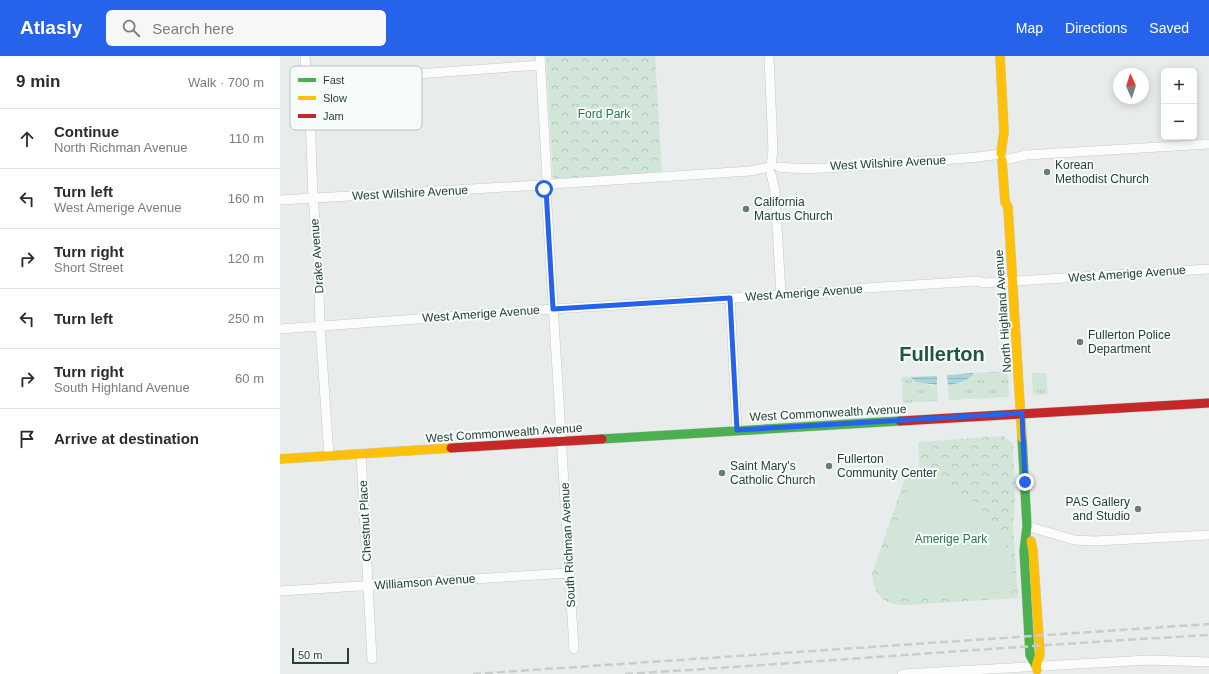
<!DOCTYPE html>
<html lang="en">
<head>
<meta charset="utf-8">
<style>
	:root { --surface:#fff; --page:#f7f7f7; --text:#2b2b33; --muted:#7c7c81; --line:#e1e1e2; --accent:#2563eb }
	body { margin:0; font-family:Helvetica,sans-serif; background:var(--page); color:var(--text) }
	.controls { position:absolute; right:12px; top:12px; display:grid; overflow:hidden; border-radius:6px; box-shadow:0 2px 10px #0003 }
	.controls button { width:36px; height:36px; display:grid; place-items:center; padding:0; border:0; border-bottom:1px solid var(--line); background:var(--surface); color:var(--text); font:20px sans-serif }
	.compass { position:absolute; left:833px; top:12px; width:36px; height:36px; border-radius:50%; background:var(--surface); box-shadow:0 2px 10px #0003; rotate:357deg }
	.scale { position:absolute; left:12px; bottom:10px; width:57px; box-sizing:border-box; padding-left:4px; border:2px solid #24423a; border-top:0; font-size:11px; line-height:14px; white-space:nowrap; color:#24423a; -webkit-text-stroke:3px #f7fbf9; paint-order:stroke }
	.stop { position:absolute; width:12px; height:12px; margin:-9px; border:3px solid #2563eb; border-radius:50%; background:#fff }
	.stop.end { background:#2563eb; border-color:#fff; box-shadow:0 1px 4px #0008 }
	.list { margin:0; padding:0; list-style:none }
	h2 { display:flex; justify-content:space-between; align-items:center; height:52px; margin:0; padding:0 16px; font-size:17px }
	h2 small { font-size:13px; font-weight:400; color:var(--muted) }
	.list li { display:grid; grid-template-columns:26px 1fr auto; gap:12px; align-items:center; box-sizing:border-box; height:60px; padding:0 16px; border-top:1px solid var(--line) }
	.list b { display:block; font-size:15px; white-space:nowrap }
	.list p { margin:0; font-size:13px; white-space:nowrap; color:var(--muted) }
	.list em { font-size:13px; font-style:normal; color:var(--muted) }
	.icon { flex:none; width:22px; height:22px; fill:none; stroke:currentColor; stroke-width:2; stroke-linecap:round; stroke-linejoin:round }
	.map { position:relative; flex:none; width:929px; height:618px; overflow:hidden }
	header { display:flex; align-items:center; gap:24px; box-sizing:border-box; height:56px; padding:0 20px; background:var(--accent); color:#fff }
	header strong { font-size:19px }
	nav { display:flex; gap:22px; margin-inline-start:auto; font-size:14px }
	.search { width:280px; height:36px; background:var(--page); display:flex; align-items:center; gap:10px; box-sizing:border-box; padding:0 14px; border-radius:6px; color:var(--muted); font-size:15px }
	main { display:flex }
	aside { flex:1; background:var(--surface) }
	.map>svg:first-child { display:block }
</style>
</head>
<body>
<header>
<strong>Atlasly</strong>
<div class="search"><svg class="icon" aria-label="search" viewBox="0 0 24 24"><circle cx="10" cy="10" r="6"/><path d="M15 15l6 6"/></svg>Search here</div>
<nav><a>Map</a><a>Directions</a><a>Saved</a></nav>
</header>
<main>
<aside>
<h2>9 min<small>Walk · 700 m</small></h2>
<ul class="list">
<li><svg class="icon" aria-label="ahead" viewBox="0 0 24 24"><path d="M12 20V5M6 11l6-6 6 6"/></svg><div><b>Continue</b><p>North Richman Avenue</p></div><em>110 m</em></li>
<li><svg class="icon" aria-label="left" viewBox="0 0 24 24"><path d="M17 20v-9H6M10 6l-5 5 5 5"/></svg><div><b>Turn left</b><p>West Amerige Avenue</p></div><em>160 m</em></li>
<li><svg class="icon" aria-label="right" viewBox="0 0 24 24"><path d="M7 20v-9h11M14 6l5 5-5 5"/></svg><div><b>Turn right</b><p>Short Street</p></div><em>120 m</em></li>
<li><svg class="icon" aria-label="left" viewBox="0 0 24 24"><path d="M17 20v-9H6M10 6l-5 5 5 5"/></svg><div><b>Turn left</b></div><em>250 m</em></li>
<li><svg class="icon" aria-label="right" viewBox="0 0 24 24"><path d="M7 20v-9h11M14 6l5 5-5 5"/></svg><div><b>Turn right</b><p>South Highland Avenue</p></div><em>60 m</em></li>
<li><svg class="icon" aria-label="arrive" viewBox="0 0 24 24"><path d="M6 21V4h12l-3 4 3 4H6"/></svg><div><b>Arrive at destination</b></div></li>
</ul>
</aside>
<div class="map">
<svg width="929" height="618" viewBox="0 0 929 618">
	<defs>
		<pattern id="grass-tufts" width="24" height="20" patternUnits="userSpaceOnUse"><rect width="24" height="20" fill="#d1e6d8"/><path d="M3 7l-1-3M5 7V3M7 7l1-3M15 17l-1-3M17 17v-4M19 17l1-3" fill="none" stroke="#b3c6ba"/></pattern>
		<pattern id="forest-crowns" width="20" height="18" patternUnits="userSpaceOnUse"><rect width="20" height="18" fill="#d1e6d8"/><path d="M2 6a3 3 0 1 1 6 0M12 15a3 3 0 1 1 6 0" fill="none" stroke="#b3c6ba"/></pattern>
		<pattern id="water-rules" width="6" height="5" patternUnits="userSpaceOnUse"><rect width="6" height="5" fill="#a9d4db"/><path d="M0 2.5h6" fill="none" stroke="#91b7bd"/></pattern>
	</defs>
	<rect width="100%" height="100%" fill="#e8edeb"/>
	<path fill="url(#grass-tufts)" d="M728 315 729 341 669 344 668 329C677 328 686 325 693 319V317Z
		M752 317H766L768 338 753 339Z
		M621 321H630L631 323 653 330 657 329 658 345 623 347Z"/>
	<path fill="url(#forest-crowns)" d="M266 0H375L382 116 273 123Z
		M723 380 733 388 735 439 733 468 738 542 626 549C604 549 594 540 592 518L626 419 640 418 638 386Z"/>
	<path fill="#d1e6d8" d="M633 420C641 422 650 422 657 425 694 439 722 468 731 507 733 515 733 525 733 535L628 542C605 540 598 531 602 509Z"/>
	<path fill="url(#water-rules)" d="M693 317V319C686 325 677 328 668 329L667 319Z
		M657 320V329L636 326 630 321Z"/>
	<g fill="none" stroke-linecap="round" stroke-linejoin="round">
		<defs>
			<path id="street" d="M25 0 31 84 33 142 38 199 40 270 49 400
				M260 0 267 123
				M489 0 493 94 491 110
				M27 26 260 9
				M729 103 746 99 929 88
				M499 111C533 115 568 110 602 108 642 105 682 104 721 98
				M491 118 495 135 501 239
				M272 128 470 115 490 111
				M266 133 294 593
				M0 144 261 129
				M450 242 457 374
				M0 273 273 253 564 235 570 233 698 225 703 227 929 213
				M81 398 92 603
				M747 470 794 484 815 485 929 479
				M0 535 289 517
				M622 618 868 604 929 606"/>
			<path id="fast" d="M742 382 747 470 744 495 750 599 756 610
				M322 383 620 365"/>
			<path id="slow" d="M720 0 724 76 721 97
				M722 104 725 146 728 151 742 382
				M0 403 171 392
				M751 485 753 495 760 598 756 610 757 614"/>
			<path id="jam" d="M620 365 929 347
				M171 392 322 383"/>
		</defs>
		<use href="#street" stroke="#c5cac8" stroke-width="10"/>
		<use href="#fast" stroke="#c3cbc8" stroke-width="10"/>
		<use href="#slow" stroke="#c3cbc8" stroke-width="10"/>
		<use href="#jam" stroke="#c3cbc8" stroke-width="10"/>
		<use href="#street" stroke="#fcfcfc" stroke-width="9"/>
		<use href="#fast" stroke="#4caf50" stroke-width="9"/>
		<use href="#slow" stroke="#ffc107" stroke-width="9"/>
		<use href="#jam" stroke="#c62828" stroke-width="9"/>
		<path stroke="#c9cdcc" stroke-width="2.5" stroke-dasharray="8 4" stroke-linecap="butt" d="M193 618 929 568
			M345 618C540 606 734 590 929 579"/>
	</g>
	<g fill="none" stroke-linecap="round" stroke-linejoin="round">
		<path stroke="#2563eb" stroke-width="5" d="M264 133H266L273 253 450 242 457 374 742 357 745 426"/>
	</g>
	<g fill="#697e78" stroke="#f7fbf9" stroke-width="1.5">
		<circle cx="767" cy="116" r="4"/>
		<circle cx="466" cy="153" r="4"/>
		<circle cx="800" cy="286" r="4"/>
		<circle cx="549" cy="410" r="4"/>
		<circle cx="442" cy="417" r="4"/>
		<circle cx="858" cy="453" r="4"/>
	</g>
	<g text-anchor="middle" stroke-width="4" stroke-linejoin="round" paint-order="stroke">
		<g font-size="12" fill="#2d7a4b" stroke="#f7fbf9">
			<text x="324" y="62">Ford Park</text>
			<text x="671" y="487">Amerige Park</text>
		</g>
		<g font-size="12" fill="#24423a" stroke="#f7fbf9">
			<text transform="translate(608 107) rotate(-3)" y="4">West Wilshire Avenue</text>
			<text transform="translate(130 137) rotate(-3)" y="4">West Wilshire Avenue</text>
			<text transform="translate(37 200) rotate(-94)" y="4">Drake Avenue</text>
			<text transform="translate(847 218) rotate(-4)" y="4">West Amerige Avenue</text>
			<text transform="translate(524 237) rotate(-4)" y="4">West Amerige Avenue</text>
			<text transform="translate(723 255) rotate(-94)" y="4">North Highland Avenue</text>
			<text transform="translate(201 258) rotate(-4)" y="4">West Amerige Avenue</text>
			<text transform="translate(548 357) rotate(-3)" y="4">West Commonwealth Avenue</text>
			<text transform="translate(224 377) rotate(-4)" y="4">West Commonwealth Avenue</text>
			<text transform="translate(85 465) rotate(-93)" y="4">Chestnut Place</text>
			<text transform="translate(288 489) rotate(-93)" y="4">South Richman Avenue</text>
			<text transform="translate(145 526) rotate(-4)" y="4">Williamson Avenue</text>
		</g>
		<g font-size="12" fill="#24423a" stroke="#f7fbf9" text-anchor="start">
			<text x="775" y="113">Korean<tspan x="775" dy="14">Methodist Church</tspan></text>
			<text x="474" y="150">California<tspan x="474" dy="14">Martus Church</tspan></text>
			<text x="808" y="283">Fullerton Police<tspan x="808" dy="14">Department</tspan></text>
			<text x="557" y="407">Fullerton<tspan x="557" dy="14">Community Center</tspan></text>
			<text x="450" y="414">Saint Mary's<tspan x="450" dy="14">Catholic Church</tspan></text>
			<text x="850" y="450" text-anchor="end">PAS Gallery<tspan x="850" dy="14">and Studio</tspan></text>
		</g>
		<g font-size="20" font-weight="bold" fill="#1f5548" stroke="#f7fbf9">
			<text x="662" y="305">Fullerton</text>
		</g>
	</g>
	<rect x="10" y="10" width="132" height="64" rx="6" fill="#f7fbf9" stroke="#b8c4c0" stroke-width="1"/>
	<rect x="18" y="22" width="18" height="4" fill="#4caf50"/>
	<rect x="18" y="40" width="18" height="4" fill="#ffc107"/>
	<rect x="18" y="58" width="18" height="4" fill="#c62828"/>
	<g font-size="11" fill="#24423a">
		<text x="43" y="28">Fast</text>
		<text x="43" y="46">Slow</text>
		<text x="43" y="64">Jam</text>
	</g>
</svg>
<div class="controls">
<button>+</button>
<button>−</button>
</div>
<svg class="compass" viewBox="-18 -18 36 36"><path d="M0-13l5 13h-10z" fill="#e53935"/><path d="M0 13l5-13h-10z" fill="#7c7c81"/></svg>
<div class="scale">50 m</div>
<div class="stop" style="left:264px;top:133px"></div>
<div class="stop end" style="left:745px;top:426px"></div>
</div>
</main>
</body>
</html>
